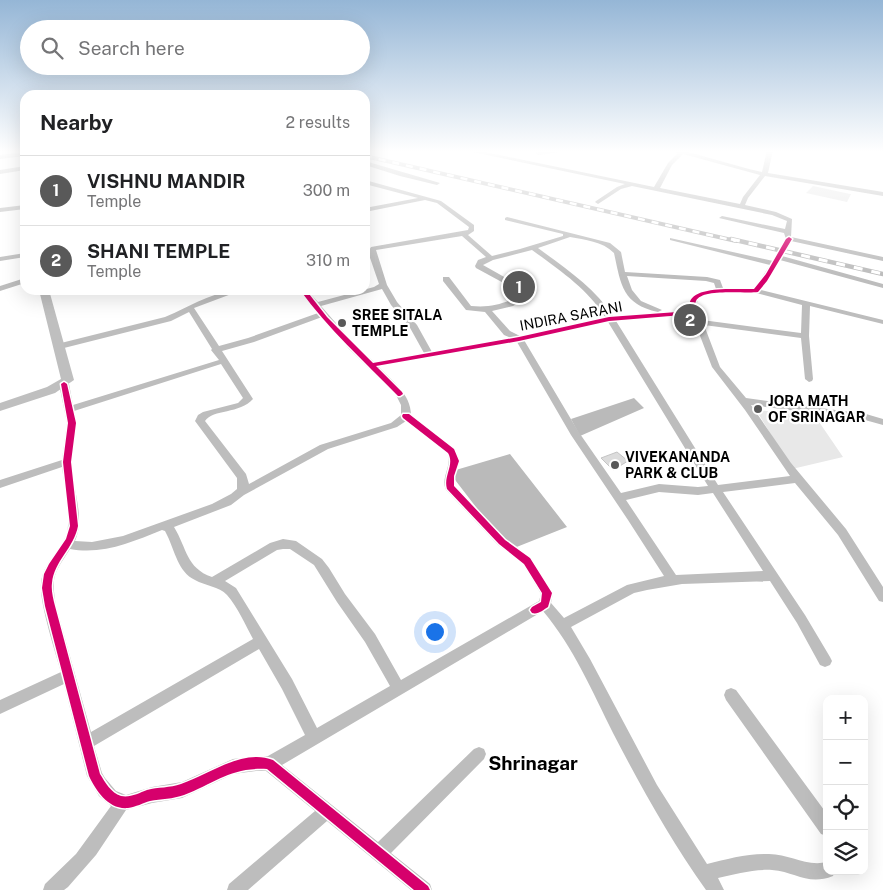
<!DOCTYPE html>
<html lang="en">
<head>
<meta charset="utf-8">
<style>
	:root { --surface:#fff; --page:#f6f6f6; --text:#202124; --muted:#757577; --line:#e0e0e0; --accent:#595959 }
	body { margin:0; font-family:"Public Sans",sans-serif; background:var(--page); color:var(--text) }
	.controls { position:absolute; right:15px; bottom:15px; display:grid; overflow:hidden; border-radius:10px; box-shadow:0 5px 20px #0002 }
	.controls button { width:45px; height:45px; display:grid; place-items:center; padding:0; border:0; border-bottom:1px solid var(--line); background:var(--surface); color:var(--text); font:25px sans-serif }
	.you { position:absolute; left:434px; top:631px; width:18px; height:18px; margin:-12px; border:4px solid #fff; border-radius:50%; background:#1a73e8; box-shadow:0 0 0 8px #1a73e833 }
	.badge { display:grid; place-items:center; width:32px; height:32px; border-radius:50%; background:var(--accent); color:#fff; font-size:16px; font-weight:700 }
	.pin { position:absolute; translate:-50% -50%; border:2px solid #fff; box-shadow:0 1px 5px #0006 }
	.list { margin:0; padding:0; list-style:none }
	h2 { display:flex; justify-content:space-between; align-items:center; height:65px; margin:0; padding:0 20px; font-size:21px }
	h2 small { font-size:16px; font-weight:400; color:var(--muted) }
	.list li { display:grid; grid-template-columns:32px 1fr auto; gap:15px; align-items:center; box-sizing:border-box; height:70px; padding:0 20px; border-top:1px solid var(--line) }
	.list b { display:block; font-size:19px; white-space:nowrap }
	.list p { margin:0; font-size:16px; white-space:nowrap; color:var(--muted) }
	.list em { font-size:16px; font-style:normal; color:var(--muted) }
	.icon { flex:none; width:28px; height:28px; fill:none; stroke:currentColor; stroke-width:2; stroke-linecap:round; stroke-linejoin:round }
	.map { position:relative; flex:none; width:883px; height:890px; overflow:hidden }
	.search { position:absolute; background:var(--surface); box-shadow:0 5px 20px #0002; left:20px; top:20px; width:350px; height:55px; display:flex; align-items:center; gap:12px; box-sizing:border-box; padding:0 18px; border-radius:28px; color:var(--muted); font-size:19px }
	.panel { position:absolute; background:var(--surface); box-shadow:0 5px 20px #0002; left:20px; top:90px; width:350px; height:205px; border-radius:15px }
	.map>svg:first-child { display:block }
</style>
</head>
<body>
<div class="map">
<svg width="883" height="890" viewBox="0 0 883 890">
	<rect width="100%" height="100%" fill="#fff"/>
	<path fill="#e8e8e8" d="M813 186 850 194H851L847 202 806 193Z
		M756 410 815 416 843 457 792 469Z"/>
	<path fill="#bababa" d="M634 398 644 408 580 436 571 419Z
		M510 454 567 527 509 550 449 472Z"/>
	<path fill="#dcdcdc" stroke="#c4c4c4" d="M617 452 628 461 613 470 601 458Z"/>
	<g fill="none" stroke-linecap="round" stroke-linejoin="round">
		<path fill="#bdbdbd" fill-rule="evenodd" d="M463 150H475L654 187 668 163 678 153 672 150H681L749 169 762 172 767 150H773L768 173 883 192V196L765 176 748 198 745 205 776 212 792 219 791 237 883 257V261L791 241 782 256 883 284V288L780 260 761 290 883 320V324L810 306 809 336 813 379 812 381 809 382 805 379 801 338 704 325 720 367 746 398 866 414 883 419V425L865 420 751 405 791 463 846 529 883 587V602L879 601 838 535 795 483 723 492 805 615 830 657 832 661 830 665 825 667 820 665 797 623 770 581 682 584 647 590 634 593 571 627 590 659 657 785 707 864C727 859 748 853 769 854 790 854 806 867 827 862V871H835L833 876C808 886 796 872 772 870 754 869 735 874 718 878L724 890H706C671 841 641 787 613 733 592 691 574 648 543 611L282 765 378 842 474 749 479 747 484 749 486 754 484 759 391 853 430 884 432 890H411L327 821 248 890H227L229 884 315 811 266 771H256L233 774 182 798 152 803 126 810 96 855 68 887 64 890H43L45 884 76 854 111 806 99 796 87 776 64 684 0 714V700L61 672C55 651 39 602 41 583 43 563 59 553 66 536 72 521 64 484 62 467L0 488V480L62 460 67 423 59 384 61 382 64 381 69 384 73 405 219 360 211 350 212 349 189 312 171 321 60 349 57 348V344L165 317C190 307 214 290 242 290L194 308 219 346 248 338 318 313 299 290H307L318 302 374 287 379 284 368 252 371 247 468 230 469 227 437 203 425 200 365 212V208L418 198 365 184V180L441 201 474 225V231L468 235 492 256 520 249 563 236V234L505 220V218L507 217 610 243 621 252 625 272 707 277 720 280 723 288 754 289 770 265 670 240V238L773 261 786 239 784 233 719 218 722 216 785 229 787 221 772 215 632 186 621 189 598 204 595 202 596 201 617 187 625 184ZM683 154 760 175 743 197 740 204 660 188 672 165ZM462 236 486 257 478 260 475 266 476 268 524 294C505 303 493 308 471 306L449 277H443V281L466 310 485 312 504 335 511 338 432 352 417 325 397 302 387 285 376 250ZM570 237C585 240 602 241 614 253 621 285 622 304 658 312L662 310 641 301 632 290 627 276 706 281 714 283 716 289C704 290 695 292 689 302L690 310 613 316C595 288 565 268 538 248ZM532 250C558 269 588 289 605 317L520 336 510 331 492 311 513 306 534 294 483 265 493 260ZM382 289 391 305 409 326 424 353 374 362 355 345 321 306ZM721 293H756L802 305 801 333 702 320 696 305 699 298 705 295ZM692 315 712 367 745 410 790 476 718 485 616 321ZM322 317 349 349 396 395 401 405V415L391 423 320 445 249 484 246 474 205 421C213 409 240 414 253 399L222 351 254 342ZM608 322 708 486 698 487 659 484 621 493 578 431 524 340ZM517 342 571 435 628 520 664 576 627 585 564 618 551 603 553 593 531 558 506 539 455 486V476L460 461 455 449 411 415C411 394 392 381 378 366ZM221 364 243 398 238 403 203 412 198 415 195 421 237 478V489L231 494 212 504 123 536 92 542 75 541C86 516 71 487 72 460 73 443 78 428 74 411ZM406 421 447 453C453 466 440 477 446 490L498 545 523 564 541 594 539 601 401 680 375 634 345 594 329 568 322 559 296 541 283 539 270 543 212 577C186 568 187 548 174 527L231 505 244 495 328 449 397 427ZM659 492 698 495 713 493 763 571 676 575 626 500ZM162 530 165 531 167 535C175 551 178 572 195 580 205 586 219 586 227 595 237 606 246 626 253 639L91 732 56 606C51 576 54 574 70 549 103 555 132 542 162 530ZM283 549H290L314 565 337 602 365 642 390 686 317 728 292 679 236 588 225 581 277 550ZM259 649 282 689 305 735 268 756H256L233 759 182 782 152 787 126 795 116 791 105 778 102 773 94 746Z
			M549 150H575L538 155 535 153Z
			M25 152V156L0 159V155Z
			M365 161 440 183 437 185 400 176 365 165Z
			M25 166V170L0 174V170Z
			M25 205V209L0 212V208Z
			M25 253V257L0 261V257Z
			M25 278V283L0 291V286Z
			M731 688 736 690 827 814V836L821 834 726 700 724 695 726 690Z"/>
		<path fill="#bfbfbf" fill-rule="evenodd" d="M39 290H49L74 380 55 393 0 411V403L47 387 61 379Z"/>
		<defs>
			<path id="rail-far1" d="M365 156 736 241"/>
			<path id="rail" d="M731 239 883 274"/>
		</defs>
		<use href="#rail-far1" stroke="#bdbdbd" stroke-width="4"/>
		<use href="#rail" stroke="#bdbdbd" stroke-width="4.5"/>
		<use href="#rail-far1" stroke="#fff" stroke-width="2.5" stroke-dasharray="7" stroke-linecap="butt"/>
		<use href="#rail" stroke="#fff" stroke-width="3" stroke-dasharray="9" stroke-linecap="butt"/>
		<defs>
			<path id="cycleway" d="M789 237 792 239 767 281 758 292C745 294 702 288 696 301 694 305 696 308 698 312L695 314 609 321 519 341 376 366 402 392 403 394 400 396H398C364 361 328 329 300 290H306L327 317 373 363 519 337 609 317 691 311C680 283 740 290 754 289L766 274 786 239Z
				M64 382 67 384 76 423 71 462 78 526C74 548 54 561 52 583 51 590 53 598 55 606L100 774C105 782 111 793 121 796 130 798 139 793 147 790 158 787 170 788 181 784 208 775 243 748 273 760L428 886 430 890H414L267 769C231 767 215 783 184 795 173 799 161 799 150 801 143 803 136 807 128 808 109 810 96 791 89 776L45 606 42 588 44 574 49 564 66 539 70 526 63 462 68 423 61 384Z
				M403 414H409L454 449 459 461 454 476V486L505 540 530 558 552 593 548 607C543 610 538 615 532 613L530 610 532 607 541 602 542 593 524 564 499 544 447 489C443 476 455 465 448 453L403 418 402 416Z"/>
		</defs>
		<use href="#cycleway" stroke="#fff" stroke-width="3"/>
		<use href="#cycleway" fill="#d6006c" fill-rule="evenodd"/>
	</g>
	<linearGradient id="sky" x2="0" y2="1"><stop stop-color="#95b6d6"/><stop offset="0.55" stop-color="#fff"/><stop offset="1" stop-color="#fff" stop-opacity="0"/></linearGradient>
	<rect width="883" height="275" fill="url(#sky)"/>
	<g fill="#595959" stroke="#fff" stroke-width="2">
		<circle cx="342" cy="323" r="5"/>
		<circle cx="758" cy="409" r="5"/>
		<circle cx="615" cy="465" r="5"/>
	</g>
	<g text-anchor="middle" stroke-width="4.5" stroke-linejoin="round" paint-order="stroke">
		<g font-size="14" font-weight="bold" fill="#000" stroke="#fff" text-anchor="start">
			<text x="352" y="320">SREE SITALA<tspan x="352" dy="16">TEMPLE</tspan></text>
			<text x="768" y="406">JORA MATH<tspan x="768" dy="16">OF SRINAGAR</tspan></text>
			<text x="625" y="462">VIVEKANANDA<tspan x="625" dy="16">PARK &amp; CLUB</tspan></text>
		</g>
		<g font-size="14" fill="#000" stroke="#fff">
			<text transform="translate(571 316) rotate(-11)" y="5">INDIRA SARANI</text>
		</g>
		<g font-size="19" font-weight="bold" fill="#000" stroke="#fff">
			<text x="533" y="770">Shrinagar</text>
		</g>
	</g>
</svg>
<div class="controls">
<button>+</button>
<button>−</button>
<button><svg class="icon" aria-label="locate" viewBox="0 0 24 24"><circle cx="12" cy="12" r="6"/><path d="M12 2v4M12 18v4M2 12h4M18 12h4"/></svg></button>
<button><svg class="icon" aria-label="layers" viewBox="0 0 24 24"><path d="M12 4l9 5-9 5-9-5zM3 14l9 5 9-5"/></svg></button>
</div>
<div class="you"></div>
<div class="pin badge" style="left:519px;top:287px">1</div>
<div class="pin badge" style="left:690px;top:320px">2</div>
<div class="search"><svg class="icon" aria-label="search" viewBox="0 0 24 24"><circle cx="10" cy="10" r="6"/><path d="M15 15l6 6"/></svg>Search here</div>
<section class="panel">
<h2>Nearby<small>2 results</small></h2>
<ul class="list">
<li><span class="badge">1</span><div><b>VISHNU MANDIR</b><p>Temple</p></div><em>300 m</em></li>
<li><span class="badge">2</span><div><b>SHANI TEMPLE</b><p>Temple</p></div><em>310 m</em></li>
</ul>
</section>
</div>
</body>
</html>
